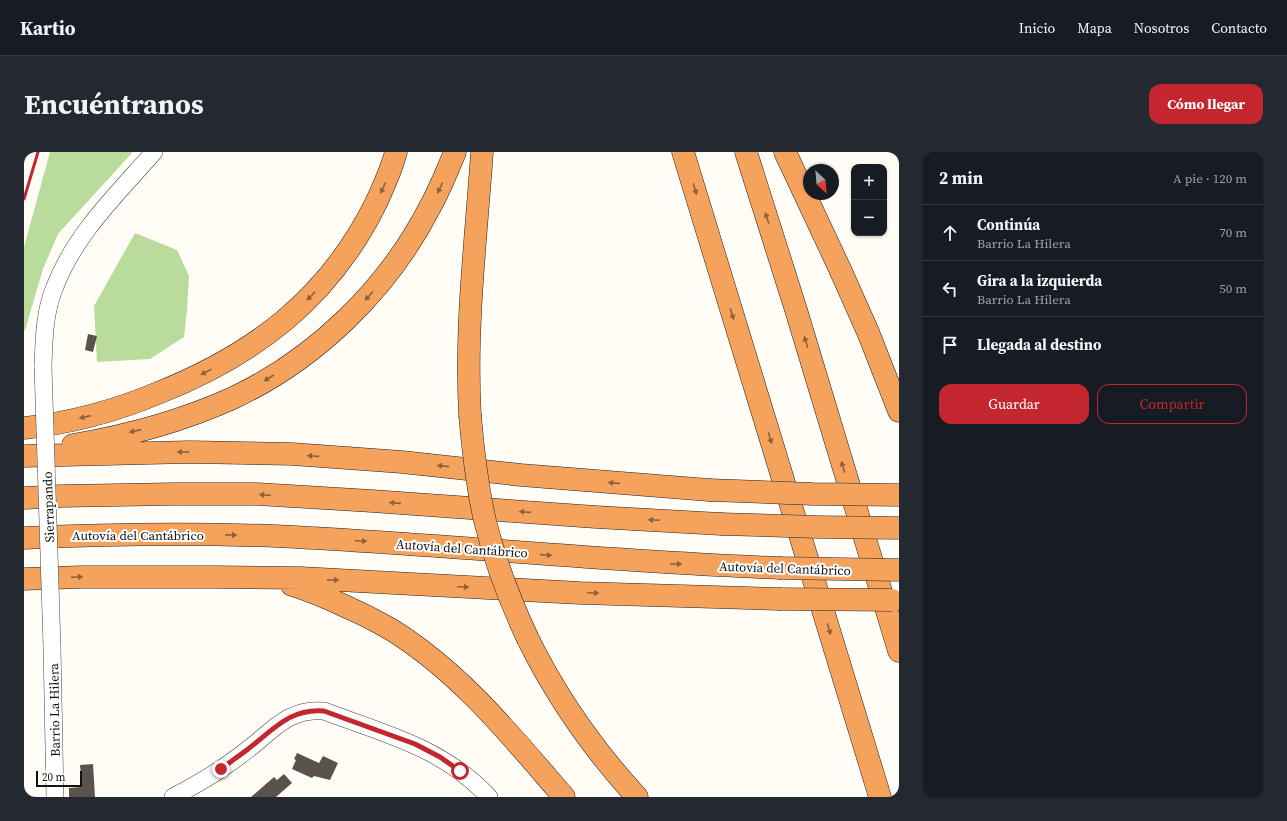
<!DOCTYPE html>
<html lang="es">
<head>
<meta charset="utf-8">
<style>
	:root { --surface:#171b24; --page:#242831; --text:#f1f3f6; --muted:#9ea1a6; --line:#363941; --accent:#c4262e }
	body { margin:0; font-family:"Source Serif 4",serif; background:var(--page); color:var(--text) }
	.controls { position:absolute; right:12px; top:12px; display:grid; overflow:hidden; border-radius:8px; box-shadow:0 1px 3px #0004 }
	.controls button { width:36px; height:36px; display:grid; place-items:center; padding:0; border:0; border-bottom:1px solid var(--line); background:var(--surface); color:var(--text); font:20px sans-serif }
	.compass { position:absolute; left:779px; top:12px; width:36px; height:36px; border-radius:50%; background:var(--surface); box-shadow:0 1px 3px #0004; rotate:154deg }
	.scale { position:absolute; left:12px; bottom:10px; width:46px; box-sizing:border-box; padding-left:4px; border:2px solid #111; border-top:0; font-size:11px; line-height:14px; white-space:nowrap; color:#111; -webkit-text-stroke:3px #fff; paint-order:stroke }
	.stop { position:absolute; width:12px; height:12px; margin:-9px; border:3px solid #c4262e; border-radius:50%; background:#fff }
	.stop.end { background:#c4262e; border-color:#fff; box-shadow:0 1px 4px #0008 }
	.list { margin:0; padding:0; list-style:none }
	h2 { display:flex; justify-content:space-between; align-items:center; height:52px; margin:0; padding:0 16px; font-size:17px }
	h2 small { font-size:13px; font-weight:400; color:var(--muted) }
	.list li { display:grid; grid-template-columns:26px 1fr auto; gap:12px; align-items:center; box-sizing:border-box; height:56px; padding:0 16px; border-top:1px solid var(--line) }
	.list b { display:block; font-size:15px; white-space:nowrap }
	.list p { margin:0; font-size:13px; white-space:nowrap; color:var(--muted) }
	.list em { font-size:13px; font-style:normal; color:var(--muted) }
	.actions { display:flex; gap:8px; padding:12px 16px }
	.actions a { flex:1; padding:9px 0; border:1px solid var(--accent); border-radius:12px; text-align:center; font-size:14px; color:var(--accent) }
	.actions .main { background:var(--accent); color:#fff }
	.icon { flex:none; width:22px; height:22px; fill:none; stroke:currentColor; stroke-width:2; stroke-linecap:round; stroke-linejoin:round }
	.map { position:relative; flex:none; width:875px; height:645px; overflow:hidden; border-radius:12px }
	header { display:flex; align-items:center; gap:24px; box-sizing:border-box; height:56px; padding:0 20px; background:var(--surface); border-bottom:1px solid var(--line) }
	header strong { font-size:19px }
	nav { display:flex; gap:22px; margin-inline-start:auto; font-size:14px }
	.intro { display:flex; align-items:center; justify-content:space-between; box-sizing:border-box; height:96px; padding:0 24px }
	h1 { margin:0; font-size:28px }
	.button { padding:10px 18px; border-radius:12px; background:var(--accent); color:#fff; font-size:14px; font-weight:700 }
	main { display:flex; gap:24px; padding:0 24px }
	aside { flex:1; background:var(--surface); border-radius:12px; box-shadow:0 1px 3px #0004 }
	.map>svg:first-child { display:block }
</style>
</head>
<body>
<header>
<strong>Kartio</strong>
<nav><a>Inicio</a><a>Mapa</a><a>Nosotros</a><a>Contacto</a></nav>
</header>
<div class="intro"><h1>Encuéntranos</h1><a class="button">Cómo llegar</a></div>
<main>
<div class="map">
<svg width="875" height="645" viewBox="0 0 875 645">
	<rect width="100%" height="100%" fill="#fffdf5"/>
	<path fill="#b9dc9c" d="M26 0H108L107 2 34 82 19 117 1 178H0V95Z
		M111 81 153 98 165 124 163 158 160 185 126 207 73 210 70 154Z"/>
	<path fill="#5a524d" d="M64 182 73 184 69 200 61 198Z
		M273 601 295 611 299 604 314 611 306 628 290 624 288 626 268 617 272 608 270 607Z
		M69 612 71 645H45V636L58 635 56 613Z
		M260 622 268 631 252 645H227L250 625 253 628Z"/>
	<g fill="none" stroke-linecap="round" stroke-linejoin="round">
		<defs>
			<path id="minor" d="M19 215C20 189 20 162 30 137 50 83 93 42 130 0
				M28 495 31 645
				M149 645C166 636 182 627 197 617 209 609 221 600 232 591 253 573 270 556 300 559 361 582 418 595 465 645"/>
			<path id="highway" d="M659 0 856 645
				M722 0 772 158 875 499
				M761 0 815 115 844 180 875 259
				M446 263C441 176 452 87 458 0
				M0 276C47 271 91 259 134 241 230 203 304 147 351 53 359 36 367 19 372 0
				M49 293C103 284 158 269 209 246 292 207 364 137 406 55 416 37 423 19 431 0
				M0 304 166 300 268 302 378 310 497 323 685 338
				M0 346 38 344 150 342H233L348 349 572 365 697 372
				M0 386C84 382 167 381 251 384 419 392 587 410 755 416
				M0 427 57 425H191L277 426 556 441 754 447
				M268 433C288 439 306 447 325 456 339 462 354 470 368 478 437 521 488 585 540 645
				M504 487C533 546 568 596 613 645"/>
		</defs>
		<use href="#minor" stroke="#444" stroke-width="18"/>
		<use href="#highway" stroke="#222" stroke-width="23"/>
		<use href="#minor" stroke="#fff" stroke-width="17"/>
		<use href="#highway" stroke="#f5a25d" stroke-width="22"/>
		<path stroke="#c4262e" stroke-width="3" d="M0 47 14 0"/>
		<defs>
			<path id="minor-bridge" d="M19 215 28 495"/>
			<path id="highway-bridge" d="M446 263C449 298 453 334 461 369 471 409 486 449 504 487
				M685 338 789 342 875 343
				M697 372 794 375 875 376
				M755 416 875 418
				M754 447 868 448"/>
		</defs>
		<use href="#minor-bridge" stroke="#444" stroke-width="18" stroke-linecap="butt"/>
		<use href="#highway-bridge" stroke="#222" stroke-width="23" stroke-linecap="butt"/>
		<use href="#minor-bridge" stroke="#fff" stroke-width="17"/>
		<use href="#highway-bridge" stroke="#f5a25d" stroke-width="22"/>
	</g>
	<defs><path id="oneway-solid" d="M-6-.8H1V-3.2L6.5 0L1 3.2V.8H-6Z"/></defs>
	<g fill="#8e613b">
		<use href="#oneway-solid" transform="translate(359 36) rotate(114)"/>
		<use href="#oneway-solid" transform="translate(416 36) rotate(116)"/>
		<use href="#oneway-solid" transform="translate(671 37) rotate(73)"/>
		<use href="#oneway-solid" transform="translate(743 66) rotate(-108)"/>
		<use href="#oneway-solid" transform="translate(287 144) rotate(134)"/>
		<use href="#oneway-solid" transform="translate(345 144) rotate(132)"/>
		<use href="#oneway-solid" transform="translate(708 162) rotate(73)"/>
		<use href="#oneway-solid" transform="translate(782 190) rotate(-107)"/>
		<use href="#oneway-solid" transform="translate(182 220) rotate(153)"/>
		<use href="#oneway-solid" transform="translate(245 226) rotate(149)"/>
		<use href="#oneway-solid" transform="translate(61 265) rotate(167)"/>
		<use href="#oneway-solid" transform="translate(111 279) rotate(167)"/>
		<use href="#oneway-solid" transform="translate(746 286) rotate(73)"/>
		<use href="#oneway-solid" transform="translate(159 300) rotate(179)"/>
		<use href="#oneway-solid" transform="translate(289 304) rotate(-176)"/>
		<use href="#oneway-solid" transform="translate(419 314) rotate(-174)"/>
		<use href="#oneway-solid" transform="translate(819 315) rotate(-107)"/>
		<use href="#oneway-solid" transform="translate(590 331) rotate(-175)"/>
		<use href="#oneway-solid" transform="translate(241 343) rotate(-176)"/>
		<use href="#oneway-solid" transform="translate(371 351) rotate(-176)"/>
		<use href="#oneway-solid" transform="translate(501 360) rotate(-176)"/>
		<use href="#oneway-solid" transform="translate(630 368) rotate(-177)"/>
		<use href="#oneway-solid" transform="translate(207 383) rotate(1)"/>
		<use href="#oneway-solid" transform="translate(337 389) rotate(3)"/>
		<use href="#oneway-solid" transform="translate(522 403) rotate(4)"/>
		<use href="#oneway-solid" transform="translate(652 412) rotate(3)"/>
		<use href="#oneway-solid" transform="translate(53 425) rotate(-2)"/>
		<use href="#oneway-solid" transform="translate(309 428) rotate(3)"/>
		<use href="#oneway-solid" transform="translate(439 435) rotate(3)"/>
		<use href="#oneway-solid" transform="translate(569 441) rotate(2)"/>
		<use href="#oneway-solid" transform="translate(805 477) rotate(73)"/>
	</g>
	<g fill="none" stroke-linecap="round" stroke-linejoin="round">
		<path stroke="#c4262e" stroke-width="5" d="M197 617C206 610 215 604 224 597 249 578 266 556 300 559L391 592 416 605 436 619"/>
	</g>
	<g text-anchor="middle" stroke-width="4" stroke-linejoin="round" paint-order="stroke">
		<g font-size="13" fill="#111" stroke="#fff">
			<text transform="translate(24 355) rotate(-92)" y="5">Sierrapando</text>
			<text x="114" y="388">Autovía del Cantábrico</text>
			<text transform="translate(438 396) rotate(4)" y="5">Autovía del Cantábrico</text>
			<text transform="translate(761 416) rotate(2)" y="5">Autovía del Cantábrico</text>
			<text transform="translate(30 558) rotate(-91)" y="5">Barrio La Hilera</text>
		</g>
	</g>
</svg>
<div class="controls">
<button>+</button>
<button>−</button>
</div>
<svg class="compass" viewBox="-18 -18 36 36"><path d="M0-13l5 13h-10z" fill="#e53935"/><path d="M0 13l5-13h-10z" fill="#9ea1a6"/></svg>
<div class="scale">20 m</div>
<div class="stop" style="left:436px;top:619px"></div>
<div class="stop end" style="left:197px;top:617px"></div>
</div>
<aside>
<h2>2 min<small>A pie · 120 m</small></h2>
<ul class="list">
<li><svg class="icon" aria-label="ahead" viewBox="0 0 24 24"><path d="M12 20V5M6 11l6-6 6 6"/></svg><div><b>Continúa</b><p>Barrio La Hilera</p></div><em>70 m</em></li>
<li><svg class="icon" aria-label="left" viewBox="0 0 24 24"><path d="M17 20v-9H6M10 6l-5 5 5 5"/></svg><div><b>Gira a la izquierda</b><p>Barrio La Hilera</p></div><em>50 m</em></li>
<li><svg class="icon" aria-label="arrive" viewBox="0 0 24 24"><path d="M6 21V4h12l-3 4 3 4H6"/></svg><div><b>Llegada al destino</b></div></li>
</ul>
<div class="actions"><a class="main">Guardar</a><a>Compartir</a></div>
</aside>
</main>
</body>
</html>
